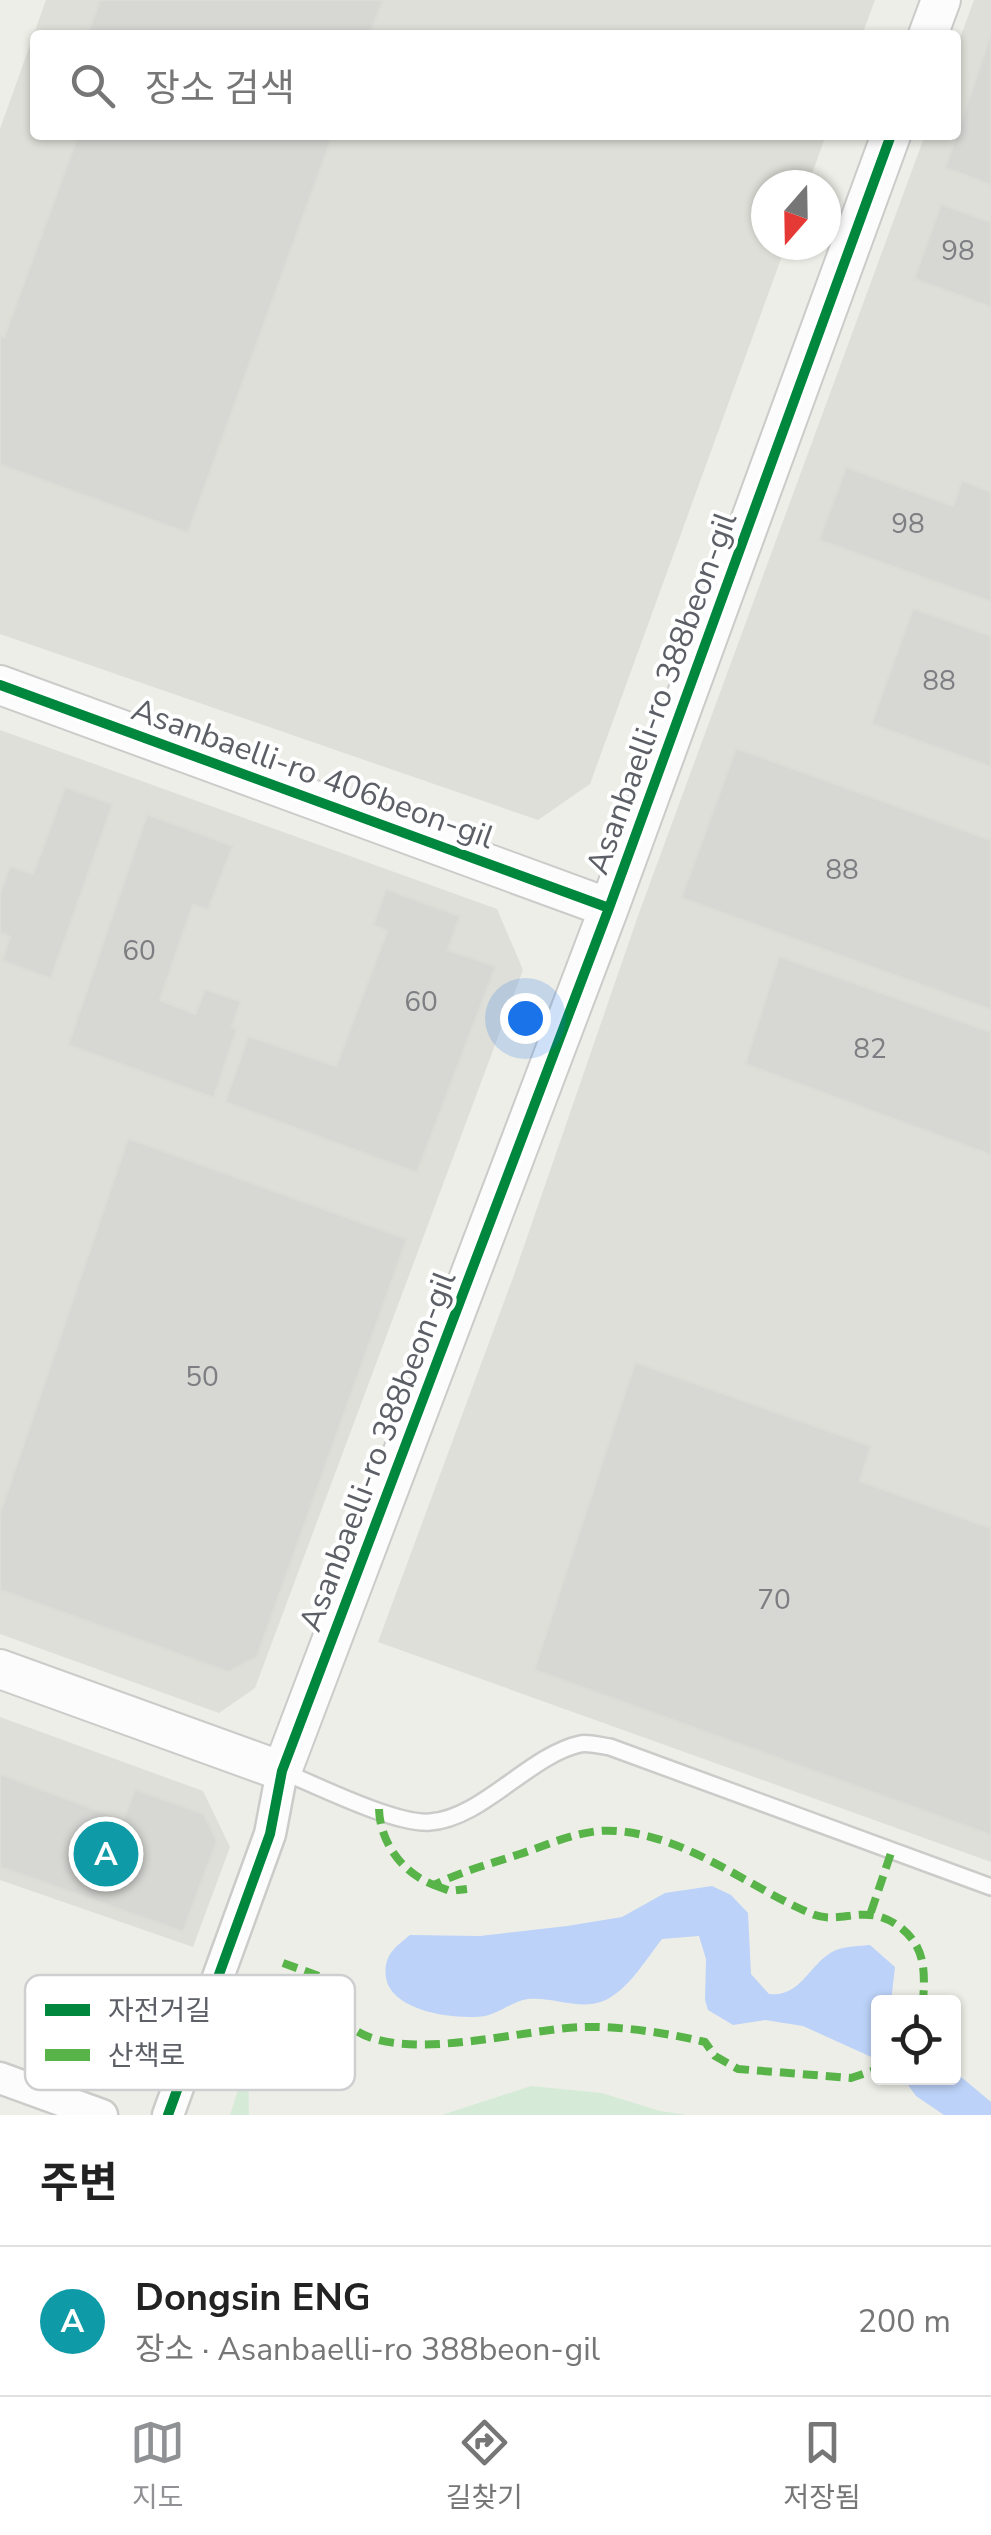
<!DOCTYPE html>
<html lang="ko">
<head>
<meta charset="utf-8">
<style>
	:root { --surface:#fff; --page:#f2f2f2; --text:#222; --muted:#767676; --line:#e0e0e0; --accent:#909194 }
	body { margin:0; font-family:"Nunito Sans","Noto Sans KR",sans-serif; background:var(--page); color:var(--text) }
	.controls { position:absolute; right:30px; bottom:30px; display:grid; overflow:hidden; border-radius:10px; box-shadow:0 2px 8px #0004 }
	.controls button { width:90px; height:90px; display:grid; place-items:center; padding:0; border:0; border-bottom:2px solid var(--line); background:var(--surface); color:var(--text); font:50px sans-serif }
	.compass { position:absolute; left:751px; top:170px; width:90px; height:90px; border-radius:50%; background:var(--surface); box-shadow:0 2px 8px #0004; rotate:200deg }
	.you { position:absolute; left:525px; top:1018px; width:35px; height:35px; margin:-25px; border:8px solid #fff; border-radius:50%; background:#1a73e8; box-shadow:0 0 0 15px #1a73e833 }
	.badge { display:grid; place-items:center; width:65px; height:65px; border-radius:50%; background:var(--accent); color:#fff; font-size:32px; font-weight:700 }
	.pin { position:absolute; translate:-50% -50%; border:5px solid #fff; box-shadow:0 2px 10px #0006 }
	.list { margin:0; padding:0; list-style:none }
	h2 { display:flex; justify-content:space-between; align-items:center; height:130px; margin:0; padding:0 40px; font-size:42px }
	h2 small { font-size:32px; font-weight:400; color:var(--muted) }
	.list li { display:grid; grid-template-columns:65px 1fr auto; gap:30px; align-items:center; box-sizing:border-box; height:150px; padding:0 40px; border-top:2px solid var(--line) }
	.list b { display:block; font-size:38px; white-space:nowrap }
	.list p { margin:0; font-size:32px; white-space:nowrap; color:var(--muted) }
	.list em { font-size:32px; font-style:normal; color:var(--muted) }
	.icon { flex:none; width:55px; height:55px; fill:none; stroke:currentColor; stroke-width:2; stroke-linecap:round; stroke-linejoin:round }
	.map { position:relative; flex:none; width:991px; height:2115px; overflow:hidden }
	.search { position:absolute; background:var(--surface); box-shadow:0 2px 8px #0004; left:30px; right:30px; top:30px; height:110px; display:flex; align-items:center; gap:25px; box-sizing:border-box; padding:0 35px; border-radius:10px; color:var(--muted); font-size:38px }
	.sheet { height:280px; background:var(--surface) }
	nav { display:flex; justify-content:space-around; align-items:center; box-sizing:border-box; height:140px; border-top:2px solid var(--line); background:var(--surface); font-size:28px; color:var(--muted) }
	nav a { display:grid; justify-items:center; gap:5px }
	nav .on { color:var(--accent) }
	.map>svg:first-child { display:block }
</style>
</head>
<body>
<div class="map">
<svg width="991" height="2115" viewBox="0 0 991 2115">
	<rect width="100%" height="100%" fill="#eeeee8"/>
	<path fill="#dfdfd9" d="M46 0H875L862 35H35V135H826L808 185H766V245H786L590 784 538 820 0 634V129Z
		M974 0H991V1862L378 1642 514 1275 639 913 925 135H956V49Z
		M0 730 497 909 523 970 255 1688 219 1713 0 1634Z
		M0 1717 203 1791 230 1847 193 1947 0 1880Z"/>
	<path fill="#d5ebd8" d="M248 2058 249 2115H230Z
		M531 2086 602 2093 660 2111 688 2115H442Z"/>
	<path fill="#bcd2f8" d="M712 1886 731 1895 748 1913 751 1974 769 1994C802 1998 810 1961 836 1950 846 1946 860 1946 870 1945L895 1967 891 2002H878V2060L803 2026 765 2020 733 2025 708 2010 705 2000 706 1959 699 1936 662 1939C647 1958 631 1985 611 1997 585 2014 556 1996 528 1999 513 2001 500 2013 485 2016 456 2020 392 2012 386 1978 383 1956 394 1948 410 1935L480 1936 567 1926 622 1917 665 1893Z
		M954 2071 991 2102V2115H944L916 2096 903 2078H954Z"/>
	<path fill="#d7d7d3" stroke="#ddddd8" stroke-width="2.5" d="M100 0H383L370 35H87Z
		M991 34V185L945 168Z
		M78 135H333L188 533 0 465V335L4 337Z
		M941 204 991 222V307L914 279Z
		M846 467 953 506 962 480 991 492V602L819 540Z
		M913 608 991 636V767L871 724Z
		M736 748 991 840V1010L681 898Z
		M65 787 113 804 51 979 2 961 10 937 0 933V893L10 866 33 874Z
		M147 814 233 846 208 910 193 905 160 1000 195 1014 205 989 241 1001 232 1027 237 1029 214 1098 68 1045Z
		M386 889 460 916 448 950 496 966 417 1173 225 1102 248 1036 336 1066 387 931 373 925Z
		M779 956 991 1032V1155L745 1064Z
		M128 1138 407 1239 257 1657 228 1672 0 1590V1513Z
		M635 1362 871 1446 860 1481 991 1528V1835L534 1670Z
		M0 1774 123 1820 135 1789 204 1814 217 1841 183 1932 0 1867Z"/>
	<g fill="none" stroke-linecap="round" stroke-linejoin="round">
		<defs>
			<path id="service" d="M284 1772C318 1786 396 1825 430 1822 481 1819 530 1755 580 1744 588 1742 601 1746 610 1747L991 1887"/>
			<path id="minor" d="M0 2078 102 2115
				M168 2115 270 1834 282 1771"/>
			<path id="tertiary" d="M928 35 941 0
				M0 685 609 908
				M0 1669 282 1771 609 908 891 135"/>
		</defs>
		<use href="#service" stroke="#cbccca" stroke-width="20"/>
		<use href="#minor" stroke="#cbccca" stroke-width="35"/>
		<use href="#tertiary" stroke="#cbccca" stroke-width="42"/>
		<use href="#service" stroke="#fcfcfc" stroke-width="15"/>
		<use href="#minor" stroke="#fcfcfc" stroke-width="30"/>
		<use href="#tertiary" stroke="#fcfcfc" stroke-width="38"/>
		<path stroke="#58b449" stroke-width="8" stroke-dasharray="15 8" stroke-linecap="butt" d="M379 1809C380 1842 402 1873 434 1885 462 1871 490 1864 520 1854 550 1844 584 1828 616 1831 688 1836 748 1887 812 1914 842 1926 865 1901 900 1927 926 1947 925 1972 923 2002
			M434 1885 450 1891 467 1889
			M871 1912 892 1850
			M283 1963 338 1983C338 1995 336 2009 344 2020 384 2070 525 2028 583 2027 622 2026 667 2033 705 2042L715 2056 738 2069 851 2078 878 2069"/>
		<defs>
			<path id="cycleway" d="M0 685 609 908
				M168 2115 270 1834 282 1771 609 908 891 135"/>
		</defs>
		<use href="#cycleway" stroke="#fff" stroke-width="16"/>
		<use href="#cycleway" stroke="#00873e" stroke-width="10"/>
	</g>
	<g text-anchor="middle" stroke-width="8" stroke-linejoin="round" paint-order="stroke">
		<g font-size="28" fill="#7c7e82">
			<text x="958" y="260">98</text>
			<text x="908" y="533">98</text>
			<text x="939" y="690">88</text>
			<text x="842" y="879">88</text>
			<text x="139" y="960">60</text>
			<text x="421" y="1011">60</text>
			<text x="870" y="1058">82</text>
			<text x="202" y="1386">50</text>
			<text x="774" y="1609">70</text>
		</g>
		<g font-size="32" fill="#5d5f67" stroke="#fff">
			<text transform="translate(661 693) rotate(-70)" y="11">Asanbaelli-ro 388beon-gil</text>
			<text transform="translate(313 773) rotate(20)" y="11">Asanbaelli-ro 406beon-gil</text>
			<text transform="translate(377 1451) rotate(-69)" y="11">Asanbaelli-ro 388beon-gil</text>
		</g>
	</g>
	<rect x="25" y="1975" width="330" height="115" rx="15" fill="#fff" stroke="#cecfd1" stroke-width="2.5"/>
	<rect x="45" y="2004" width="45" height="12" fill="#00873e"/>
	<rect x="45" y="2049" width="45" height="12" fill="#58b449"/>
	<g font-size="28" fill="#5d5f67">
		<text x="108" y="2020">자전거길</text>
		<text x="108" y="2065">산책로</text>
	</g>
</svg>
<div class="controls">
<button><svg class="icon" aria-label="locate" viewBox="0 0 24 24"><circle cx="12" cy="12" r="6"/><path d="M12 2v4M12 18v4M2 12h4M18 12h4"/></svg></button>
</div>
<svg class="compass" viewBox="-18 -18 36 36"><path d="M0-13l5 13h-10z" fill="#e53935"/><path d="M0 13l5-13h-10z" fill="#767676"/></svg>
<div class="you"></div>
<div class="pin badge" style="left:106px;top:1854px;background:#0f9aa8">A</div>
<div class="search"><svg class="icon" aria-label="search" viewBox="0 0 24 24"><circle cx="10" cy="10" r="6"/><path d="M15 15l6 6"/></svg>장소 검색</div>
</div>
<section class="sheet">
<h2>주변<small></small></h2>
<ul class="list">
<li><span class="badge" style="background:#0f9aa8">A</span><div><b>Dongsin ENG</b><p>장소 · Asanbaelli-ro 388beon-gil</p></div><em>200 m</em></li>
</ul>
</section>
<nav>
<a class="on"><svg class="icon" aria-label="map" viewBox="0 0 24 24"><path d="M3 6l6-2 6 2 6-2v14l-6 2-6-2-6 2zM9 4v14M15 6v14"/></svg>지도</a>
<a><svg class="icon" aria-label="directions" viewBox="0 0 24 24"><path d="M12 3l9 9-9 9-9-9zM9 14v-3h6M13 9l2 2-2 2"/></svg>길찾기</a>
<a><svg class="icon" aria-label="saved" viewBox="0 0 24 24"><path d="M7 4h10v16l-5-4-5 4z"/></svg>저장됨</a>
</nav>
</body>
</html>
